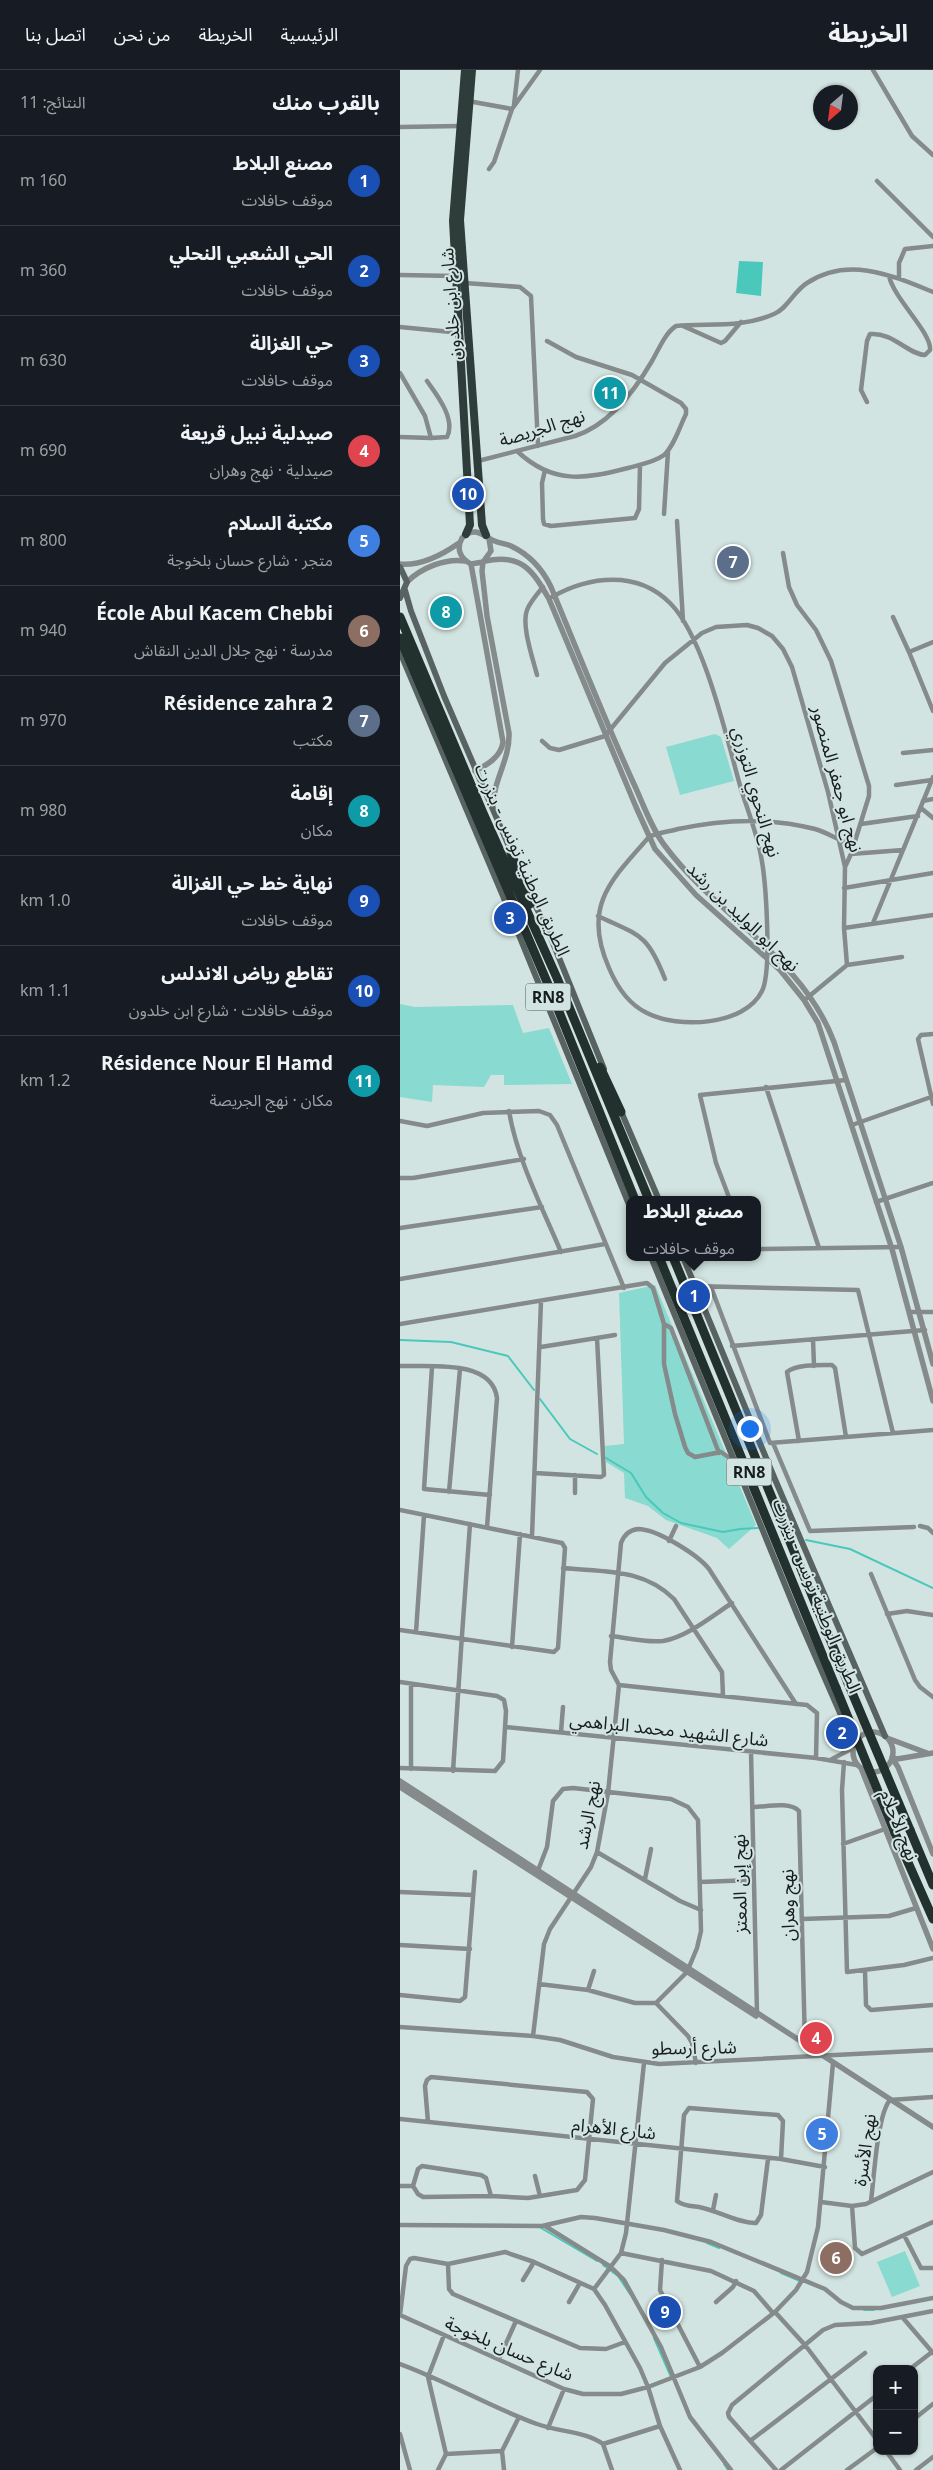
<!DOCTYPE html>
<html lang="ar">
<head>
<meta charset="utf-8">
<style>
	:root { --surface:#171b24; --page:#20242c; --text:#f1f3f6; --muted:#9ea1a6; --line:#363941; --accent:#93b6b4 }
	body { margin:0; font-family:Georgia,"Noto Sans Arabic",serif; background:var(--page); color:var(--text); direction:rtl }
	.controls { position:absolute; right:15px; bottom:15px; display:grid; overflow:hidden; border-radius:10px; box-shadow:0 1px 4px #0004 }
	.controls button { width:45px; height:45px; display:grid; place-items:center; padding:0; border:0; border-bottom:1px solid var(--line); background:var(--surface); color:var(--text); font:25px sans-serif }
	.compass { position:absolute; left:413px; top:15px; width:45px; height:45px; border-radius:50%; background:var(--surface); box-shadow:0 1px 4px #0004; rotate:208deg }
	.you { position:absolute; left:349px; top:1358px; width:18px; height:18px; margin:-12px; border:4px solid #fff; border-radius:50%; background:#1a73e8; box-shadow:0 0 0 8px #1a73e833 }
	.badge { display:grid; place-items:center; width:32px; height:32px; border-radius:50%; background:var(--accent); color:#fff; font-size:16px; font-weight:700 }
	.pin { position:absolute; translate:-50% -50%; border:2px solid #fff; box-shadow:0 1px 5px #0006 }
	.popup { position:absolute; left:226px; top:1126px; width:135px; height:65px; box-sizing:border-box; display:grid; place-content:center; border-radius:10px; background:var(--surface); filter:drop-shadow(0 1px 4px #0005); font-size:16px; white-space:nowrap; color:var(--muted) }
	.popup b { font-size:19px; color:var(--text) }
	.popup::after { content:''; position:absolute; left:50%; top:100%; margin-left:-10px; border:10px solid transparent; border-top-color:var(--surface) }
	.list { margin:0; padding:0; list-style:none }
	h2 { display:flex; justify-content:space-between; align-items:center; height:65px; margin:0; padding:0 20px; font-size:21px }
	h2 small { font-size:16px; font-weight:400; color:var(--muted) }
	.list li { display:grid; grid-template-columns:32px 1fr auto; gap:15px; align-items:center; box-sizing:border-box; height:90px; padding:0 20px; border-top:1px solid var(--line) }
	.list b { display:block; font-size:19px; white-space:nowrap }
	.list p { margin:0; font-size:16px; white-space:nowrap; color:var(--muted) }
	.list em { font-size:16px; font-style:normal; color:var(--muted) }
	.map { position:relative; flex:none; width:533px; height:2400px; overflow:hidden; direction:ltr }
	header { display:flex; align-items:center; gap:30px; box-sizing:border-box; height:70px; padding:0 25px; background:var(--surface); border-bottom:1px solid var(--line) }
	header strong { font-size:24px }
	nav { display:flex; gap:28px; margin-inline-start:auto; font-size:18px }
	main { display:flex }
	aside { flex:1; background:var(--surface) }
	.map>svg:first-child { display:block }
</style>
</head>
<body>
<header>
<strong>الخريطة</strong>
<nav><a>الرئيسية</a><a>الخريطة</a><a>من نحن</a><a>اتصل بنا</a></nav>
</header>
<main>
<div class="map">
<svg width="533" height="2400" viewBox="0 0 533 2400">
	<rect width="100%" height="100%" fill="#d2e4e1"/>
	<path fill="#89dad0" d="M315 664 321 667 334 711 280 725 266 677Z
		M0 934 15 937 113 935 123 963 149 958 172 1014 104 1015V1005H91L84 1017 33 1015 32 1032 0 1027Z
		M255 1215 356 1455 329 1479 317 1468 266 1450 248 1436 225 1428 224 1403 206 1392 205 1376 224 1374 219 1223Z
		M505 2181 520 2216 492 2227 477 2192Z"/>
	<path fill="#49c8bb" d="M339 191 363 192 361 226 336 223Z"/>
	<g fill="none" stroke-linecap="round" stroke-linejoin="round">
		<path stroke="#49c8bb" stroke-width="2" d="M0 1270 51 1272 108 1286 134 1320
			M140 1329 170 1369 197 1384
			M206 1388 231 1403 246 1427 263 1443 281 1453 323 1462 340 1459 358 1458
			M406 1470 450 1479 533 1518
			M141 2158 197 2191
			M307 2173 319 2178
			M203 2195 218 2206 230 2224
			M381 2203 400 2211
			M464 2240H474
			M254 2268 271 2307
			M324 2394 328 2400"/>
		<path stroke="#848b8a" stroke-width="4.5" d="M473 0 512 66 533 85
			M68 31 112 39 140 0
			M114 35 118 0
			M0 57 60 56
			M89 99 94 92 112 39
			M477 111 533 167
			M0 205 55 206
			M499 208V193L505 179 533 176
			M65 213 120 217 131 226 138 376
			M283 256 321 273 325 271 341 252
			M0 257 51 262
			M0 303 25 346 31 368 0 367
			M27 311C37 325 56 349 47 367L31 368
			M467 332 461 320 467 271 470 264C493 262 509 285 525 285L530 280C532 263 494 229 489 206
			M117 381C153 415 185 409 228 398 239 395 255 392 264 385 274 376 280 356 286 344V339L281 333 232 305 176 287 147 271
			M78 391 175 366C209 355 234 322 252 291 259 279 265 263 276 256 308 253 343 258 374 244 387 239 394 221 407 213 448 186 491 205 533 222
			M145 400 142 413 143 449 144 454 151 456 235 448 239 439 240 395
			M264 444 268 382
			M277 451 283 551
			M383 483 389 517 397 535 416 560 431 591 469 716V726L451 784
			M152 527C189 506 237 500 270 533 305 568 327 670 341 719 348 741 357 764 361 786 366 811 372 901 362 921 345 956 278 959 247 943 228 934 217 917 209 898 182 837 210 811 249 767 259 762 268 762 278 759 324 749 369 747 415 759 429 763 439 771 453 775
			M493 547 509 582
			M533 572 509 582 533 641
			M137 605C133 589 121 555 127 540 130 532 137 524 143 517
			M142 671 150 678 159 680 205 666 265 593 302 563 316 557 347 555 358 558 372 566 383 579 392 597 428 722 445 797 444 858 447 895 407 928
			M503 683 533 680
			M496 715 532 710
			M523 731 533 729
			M521 738 533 748
			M461 754 518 746
			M445 797 451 784 503 780
			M444 818 533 803
			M198 846C240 866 247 863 265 909
			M473 853 533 707
			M444 858 533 845
			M447 895 502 887
			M533 964 521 965 518 969 533 1034
			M366 1017 419 1178
			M109 1041C117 1089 142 1137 161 1182
			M0 1051 27 1056 83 1043 139 1041 150 1045 157 1055 224 1218
			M452 1055 531 1027
			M0 1108H13L124 1089
			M330 1130 316 1093 300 1025 446 1010
			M476 1132 533 1113
			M0 1158 142 1137
			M358 1179 501 1177
			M0 1209 205 1174
			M294 1216 458 1220 493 1363
			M311 1217 370 1373 533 1360
			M511 1242H533
			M0 1254 247 1213 253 1218 264 1254V1294L275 1344 285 1377 288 1383 295 1387 321 1382 334 1391
			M264 1254 271 1258 319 1383
			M413 1269 414 1296
			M332 1276 525 1260
			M141 1277 215 1265
			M0 1296C30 1297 92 1289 97 1328L87 1457
			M32 1297 24 1419 90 1425
			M399 1371 387 1302C396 1294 420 1295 432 1295L435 1298 446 1367
			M373 1373 410 1461 514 1457
			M135 1403 201 1407 204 1405 197 1268
			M49 1422 60 1299
			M175 1423V1405
			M0 1440 162 1473 165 1478 158 1578 154 1582 0 1560
			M520 1456 528 1458 533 1463
			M132 1466 141 1231
			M269 1471 276 1456
			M163 1498C204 1502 243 1498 274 1529L322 1602 323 1626
			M471 1504 515 1610 520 1617 533 1627
			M487 1544 507 1541 533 1545
			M16 1562 24 1445
			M211 1566C228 1568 246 1573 263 1571 287 1567 312 1546 332 1533
			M112 1577 120 1464
			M0 1612 97 1626 104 1630 106 1641 103 1691 95 1701 0 1698
			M219 1615 407 1635 417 1643 416 1688
			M105 1657 416 1688 457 1695
			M161 1662 163 1637
			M351 1682 357 1943
			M432 1689 453 1678
			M444 1692 442 1720 447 1902 504 1895 533 1888
			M11 1699V1614
			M53 1701C58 1619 64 1536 70 1454
			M353 1737C366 1737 389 1731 399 1741L405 1974
			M443 1774 485 1759
			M197 1782 280 1831 301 1840
			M137 1803 147 1777 153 1731 163 1719 173 1718 271 1729 288 1737 298 1750 301 1861 297 1878 287 1902 256 1933H235L188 1920 139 1914
			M245 1809 251 1779
			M300 1812 354 1810
			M0 1822 73 1825
			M402 1849 489 1846 516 1838
			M0 1875 70 1879
			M465 1901 466 1935 471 1940 533 1935
			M188 1920 194 1901
			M0 1925 60 1931 65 1927 75 1802
			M256 1933 288 1966 292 1973 296 1993
			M0 1957 133 1966 160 1970 213 1987 259 1994 533 1980
			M133 1966 144 1874 150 1859 191 1797 197 1782 208 1723 219 1615 211 1600 210 1592 221 1473C224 1465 229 1460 238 1459 257 1459 298 1485 309 1499L396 1634
			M0 2049 381 2089 425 2097
			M368 2089 361 2145 356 2153C340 2154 316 2140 299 2137 291 2136 283 2136 277 2131L284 2045 289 2038 378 2045 383 2051 381 2089
			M135 2106 140 2126
			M0 2116H13L18 2124 23 2127 91 2126 128 2128 177 2120 185 2110 193 2029 187 2022 31 2007 27 2010 25 2016 28 2052
			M13 2116 18 2099 22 2096 81 2105 86 2108 91 2126
			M471 2131C474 2109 477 2045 490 2030L533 2027
			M421 2132 452 2136 466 2134 533 2102
			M452 2136 455 2178 462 2184 533 2152
			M313 2140 316 2125
			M0 2155 142 2156 181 2147 195 2148 264 2160 311 2172 425 2219 441 2232 453 2238H481L533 2228
			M145 2156 211 2197 224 2210 261 2277 290 2347 331 2400
			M504 2165 521 2198H533
			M221 2183 311 2201 354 2221 373 2243
			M262 2190 260 2220 300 2297
			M48 2194 49 2219 53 2224 180 2278 206 2279 225 2272
			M123 2210 134 2192
			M194 2219 221 2183 226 2163 244 1993
			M169 2232 180 2213
			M316 2232 333 2217 336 2211
			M375 2242 405 2275 477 2370
			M0 2245 164 2319 183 2324H221L248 2317 300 2297 322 2283 375 2242 396 2220 407 2202 418 2157 433 1993
			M0 2245 6 2196 10 2189 14 2188 48 2194 105 2182 134 2192 194 2219 205 2235 240 2298 248 2317 260 2356 280 2400
			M503 2248 533 2283
			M99 2289 116 2251
			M0 2294C47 2311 90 2337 137 2354 158 2362 185 2361 203 2374L260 2356
			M510 2299 532 2282
			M514 2349 533 2334
			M148 2358 164 2319
			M0 2364 10 2400
			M350 2371 465 2283
			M203 2374 212 2400
			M486 2381 500 2400
			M46 2384 102 2381
			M38 2400 46 2384 28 2307 44 2265
			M104 2400 102 2381 119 2347
			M376 2400 329 2347 328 2343 332 2335 423 2260 435 2255 471 2253 533 2241
			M381 2400 477 2325
			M447 2400 477 2378
			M516 2400 533 2387"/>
		<path stroke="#848b8a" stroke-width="5.5" d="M89 469 91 481 83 492 71 494C60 488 56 479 62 468 72 458 79 462 89 468 95 473 104 473 111 476 130 485 142 498 151 517 178 582 204 648 233 712 243 733 251 758 265 776 317 846 402 887 434 972L501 1177 533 1294
			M85 491C122 483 133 501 149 529L236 737 255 779 296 825 380 900 404 930 418 953 492 1179 533 1331
			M83 492 82 501 87 546 109 663C110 690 93 710 93 737
			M0 494C21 496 42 485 59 473
			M71 494 103 672C101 687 87 695 75 701
			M7 512C21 498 45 488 65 491
			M453 1682a20 20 0 1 1 40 0a20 20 0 1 1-40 0Z
			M487 1668 527 1683
			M492 1687 497 1689 533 1683
			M492 1688 498 1697 533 1784
			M461 1698 533 1879
			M0 1711 533 2057
			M0 1717 356 1946"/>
		<path stroke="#586361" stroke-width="6" d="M0 497 7 512 0 528
			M5 520 11 541 44 626 113 786
			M0 582 103 826 230 1137
			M130 824 151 868 204 999
			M220 1039 259 1130
			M251 1187 399 1549 454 1675
			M283 1187 374 1407 485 1666"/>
		<path stroke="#2e3c3a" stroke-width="8" d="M65 0 53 151 70 455 66 464
			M72 0 60 150 82 455 86 465"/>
		<path stroke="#22302e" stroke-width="9" d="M0 547 83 743 157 908 249 1130
			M0 568 147 912 235 1130
			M111 783 130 834
			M200 997 221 1042
			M259 1187 436 1618
			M273 1187 448 1613
			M510 1760 533 1815
			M495 1763 533 1849"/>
		<path stroke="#22302e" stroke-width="9" d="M448 1613 510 1760
			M436 1618 495 1763"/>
	</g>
	<g text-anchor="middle" stroke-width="4" stroke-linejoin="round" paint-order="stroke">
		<g fill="#d2e4e1" stroke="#4e5957" stroke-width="1">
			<rect x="125.5" y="913.5" width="45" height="27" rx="4"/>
			<rect x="326.5" y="1388.5" width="45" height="27" rx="4"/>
		</g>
		<g font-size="16" font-weight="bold" fill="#161d1c">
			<text x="148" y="933">RN8</text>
			<text x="349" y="1408">RN8</text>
		</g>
		<g font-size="18" fill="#161d1c" stroke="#d2e4e1">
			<text transform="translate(51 234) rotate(-94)" y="6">شارع ابن خلدون</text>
			<text transform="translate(142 358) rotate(-17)" y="6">نهج الجريصة</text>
			<text transform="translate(437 709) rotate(75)" y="6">نهج ابو جعفر المنصور</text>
			<text transform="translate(356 722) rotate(74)" y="6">نهج النحوي التوزري</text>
			<text transform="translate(122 790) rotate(66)" y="6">الطريق الوطنية تونس - بنزرت</text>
			<text transform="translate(343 847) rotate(44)" y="6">نهج ابو الوليد بن رشد</text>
			<text transform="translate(417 1526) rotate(68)" y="6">الطريق الوطنية تونس - بنزرت</text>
			<text transform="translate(269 1660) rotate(6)" y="6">شارع الشهيد محمد البراهمي</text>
			<text transform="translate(188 1745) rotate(-79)" y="6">نهج الرشد</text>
			<text transform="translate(499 1755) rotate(68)" y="6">نهج الأحلام</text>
			<text transform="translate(340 1814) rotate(-91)" y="6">نهج إبن المعتز</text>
			<text transform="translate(388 1835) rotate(-91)" y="6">نهج وهران</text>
			<text transform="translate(294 1978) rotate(-1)" y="6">شارع أرسطو</text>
			<text transform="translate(214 2059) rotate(6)" y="6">شارع الأهرام</text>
			<text transform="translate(465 2080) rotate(-82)" y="6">نهج الأسرة</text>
			<text transform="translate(109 2279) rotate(23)" y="6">شارع حسان بلخوجة</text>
		</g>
	</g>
</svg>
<div class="controls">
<button>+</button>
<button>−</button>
</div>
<svg class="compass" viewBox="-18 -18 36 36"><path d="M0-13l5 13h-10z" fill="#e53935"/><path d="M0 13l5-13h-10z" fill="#9ea1a6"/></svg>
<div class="you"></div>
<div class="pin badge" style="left:294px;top:1226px;background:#1a4fb4">1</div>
<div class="popup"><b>مصنع البلاط</b>موقف حافلات</div>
<div class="pin badge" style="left:442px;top:1663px;background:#1a4fb4">2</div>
<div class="pin badge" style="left:110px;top:848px;background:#1a4fb4">3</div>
<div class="pin badge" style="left:416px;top:1968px;background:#e0444e">4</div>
<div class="pin badge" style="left:422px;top:2064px;background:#3f7fe0">5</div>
<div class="pin badge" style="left:436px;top:2188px;background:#8d6e63">6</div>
<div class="pin badge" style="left:333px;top:492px;background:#5c6f8a">7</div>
<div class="pin badge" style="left:46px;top:542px;background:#0f9aa8">8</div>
<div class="pin badge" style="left:265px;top:2242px;background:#1a4fb4">9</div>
<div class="pin badge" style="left:68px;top:424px;background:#1a4fb4">10</div>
<div class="pin badge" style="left:210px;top:323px;background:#0f9aa8">11</div>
</div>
<aside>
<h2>بالقرب منك<small>النتائج: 11</small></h2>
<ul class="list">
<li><span class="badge" style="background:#1a4fb4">1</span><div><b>مصنع البلاط</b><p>موقف حافلات</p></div><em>160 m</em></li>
<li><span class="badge" style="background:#1a4fb4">2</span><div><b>الحي الشعبي النحلي</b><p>موقف حافلات</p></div><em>360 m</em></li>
<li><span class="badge" style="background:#1a4fb4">3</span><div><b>حي الغزالة</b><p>موقف حافلات</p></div><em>630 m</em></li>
<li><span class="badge" style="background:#e0444e">4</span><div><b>صيدلية نبيل قريعة</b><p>صيدلية · نهج وهران</p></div><em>690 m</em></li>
<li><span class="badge" style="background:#3f7fe0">5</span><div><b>مكتبة السلام</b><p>متجر · شارع حسان بلخوجة</p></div><em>800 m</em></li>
<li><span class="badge" style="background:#8d6e63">6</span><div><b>École Abul Kacem Chebbi</b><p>مدرسة · نهج جلال الدين النقاش</p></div><em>940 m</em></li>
<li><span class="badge" style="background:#5c6f8a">7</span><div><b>Résidence zahra 2</b><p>مكتب</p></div><em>970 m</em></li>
<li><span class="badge" style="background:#0f9aa8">8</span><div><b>إقامة</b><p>مكان</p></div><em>980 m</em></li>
<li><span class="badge" style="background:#1a4fb4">9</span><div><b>نهاية خط حي الغزالة</b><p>موقف حافلات</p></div><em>1.0 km</em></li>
<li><span class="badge" style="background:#1a4fb4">10</span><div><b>تقاطع رياض الاندلس</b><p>موقف حافلات · شارع ابن خلدون</p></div><em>1.1 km</em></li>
<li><span class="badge" style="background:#0f9aa8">11</span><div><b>Résidence Nour El Hamd</b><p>مكان · نهج الجريصة</p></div><em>1.2 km</em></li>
</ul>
</aside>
</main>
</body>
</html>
